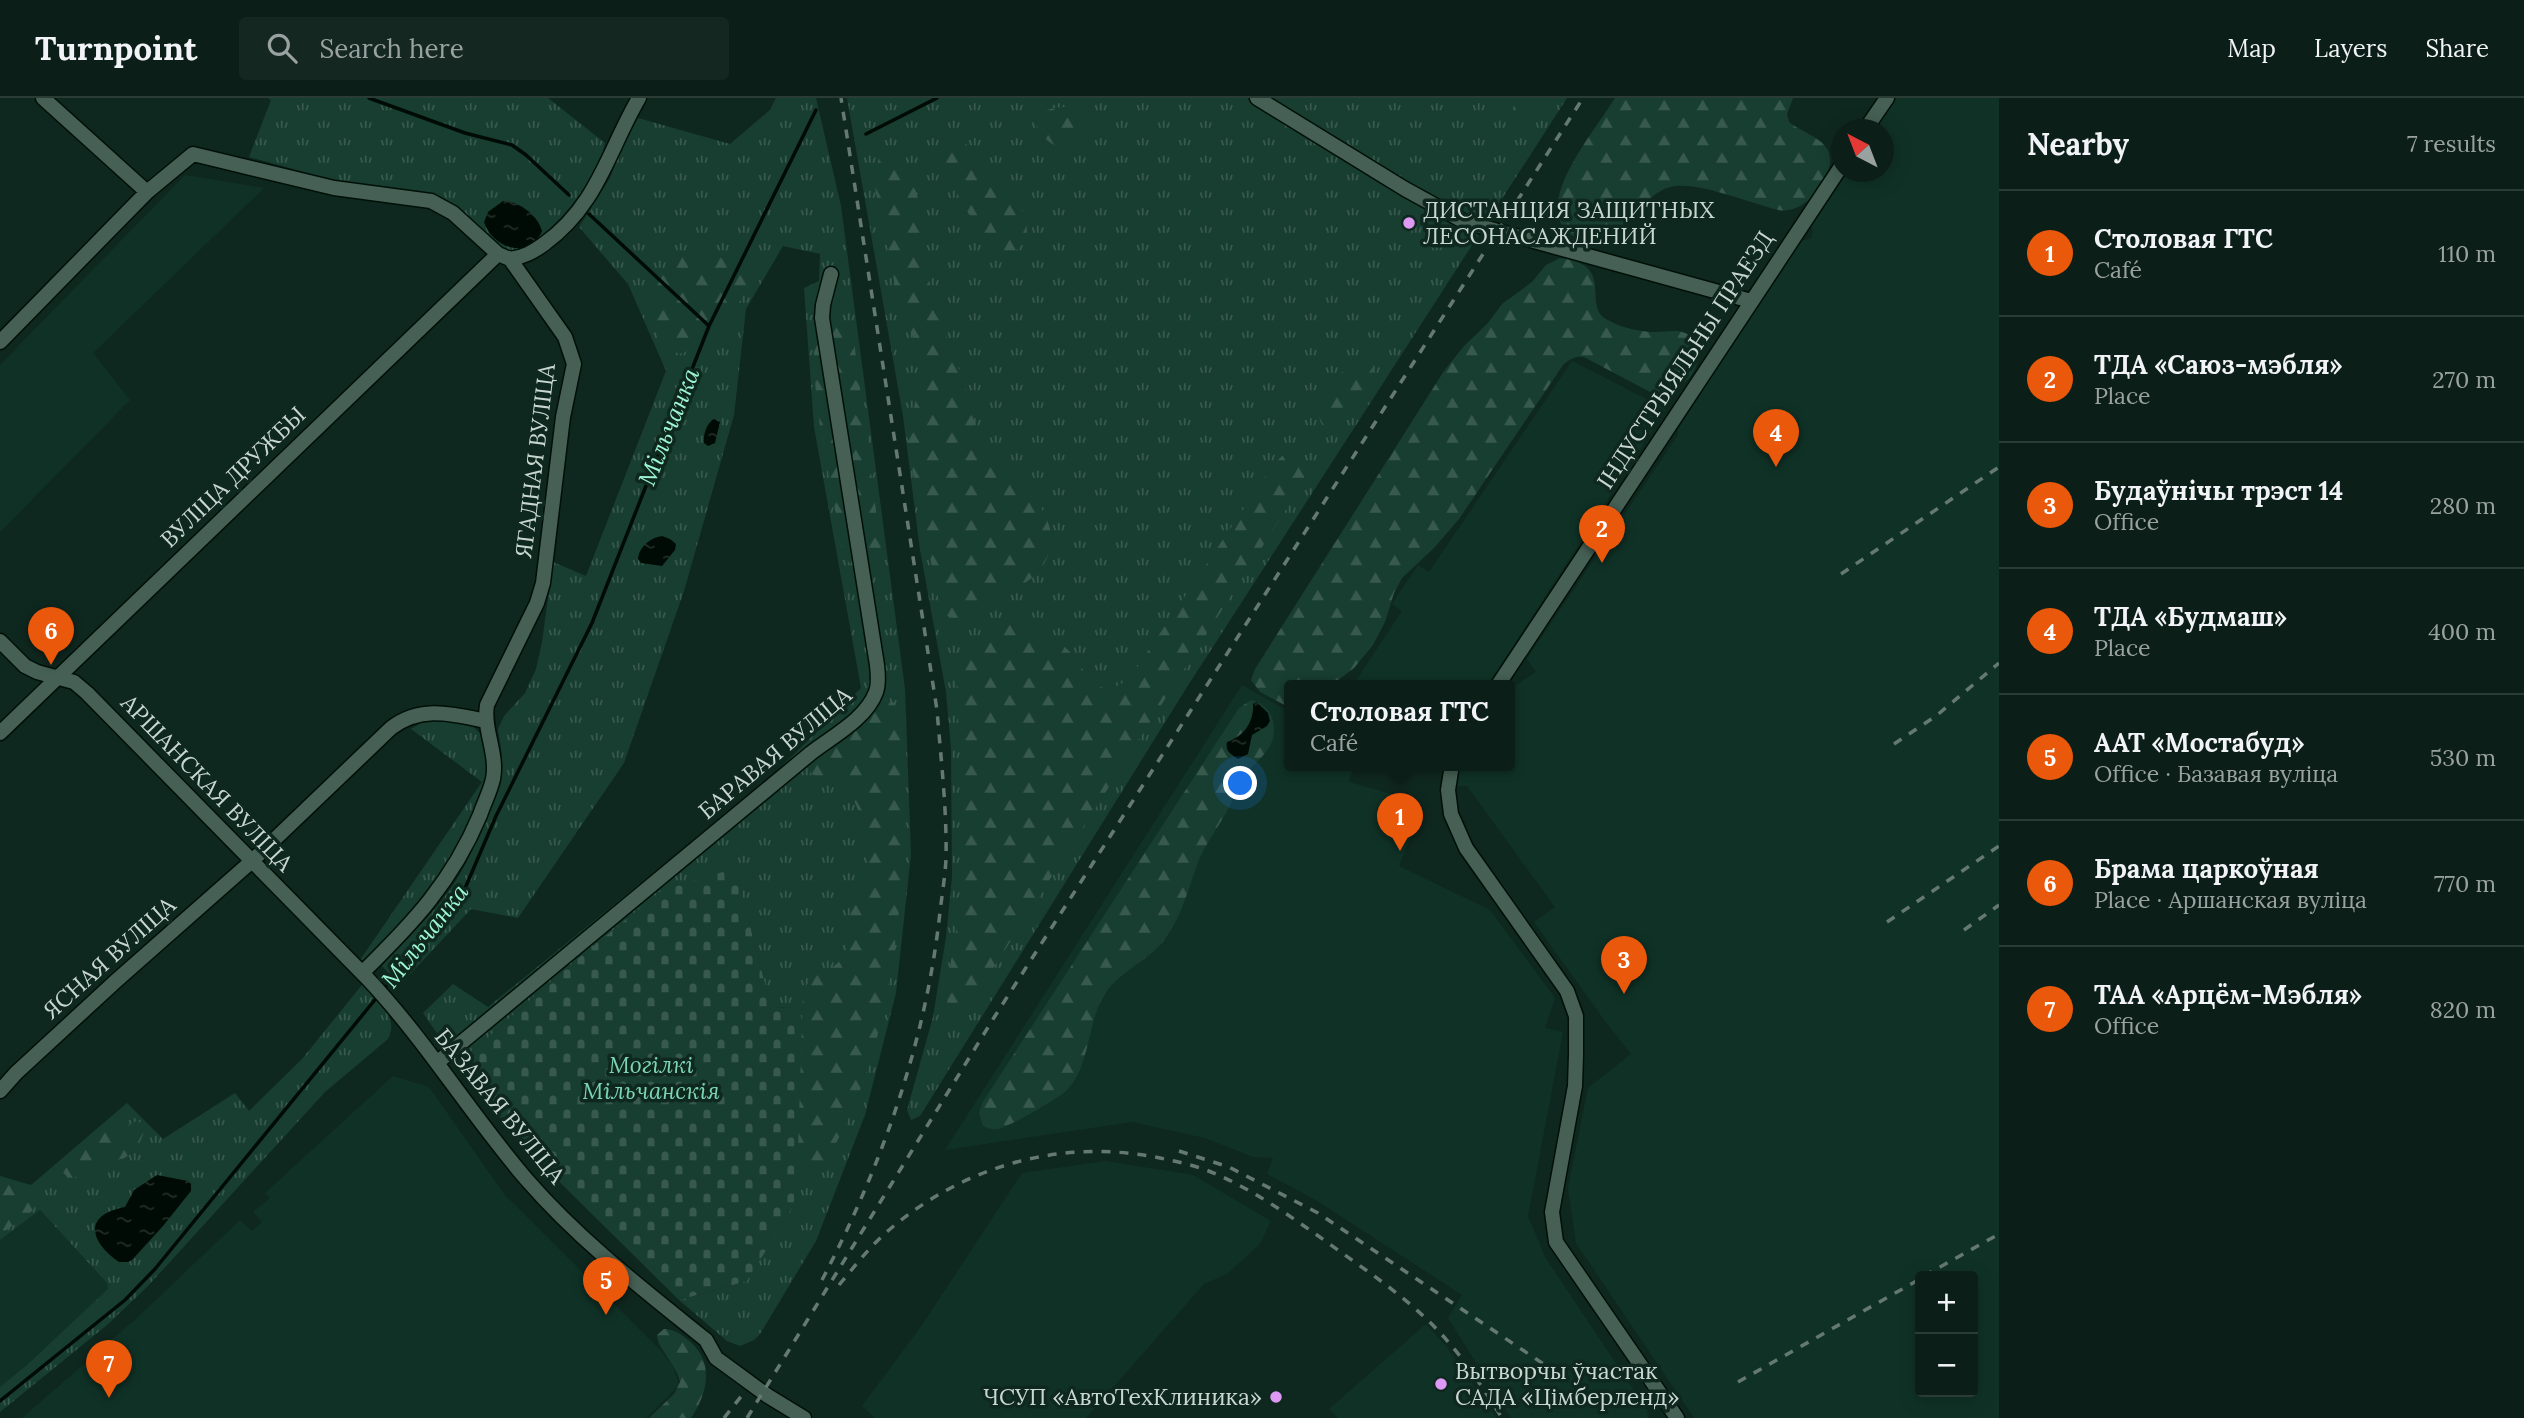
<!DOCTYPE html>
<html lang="en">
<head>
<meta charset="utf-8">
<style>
	:root { --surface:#0b1e17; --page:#142720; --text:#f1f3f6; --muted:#9aa2a1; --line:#2b3c36; --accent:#ea580c }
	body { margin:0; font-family:Lora,serif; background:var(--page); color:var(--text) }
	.controls { position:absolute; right:21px; bottom:21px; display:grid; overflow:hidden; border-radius:7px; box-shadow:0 4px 18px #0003 }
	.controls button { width:63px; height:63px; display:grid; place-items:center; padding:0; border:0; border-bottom:2px solid var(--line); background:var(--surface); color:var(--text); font:35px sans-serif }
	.compass { position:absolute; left:1831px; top:21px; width:63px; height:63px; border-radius:50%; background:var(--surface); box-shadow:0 4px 18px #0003; rotate:318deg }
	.you { position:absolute; left:1241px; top:686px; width:24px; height:24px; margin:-18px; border:5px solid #fff; border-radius:50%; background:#1a73e8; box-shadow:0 0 0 10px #1a73e833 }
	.badge { display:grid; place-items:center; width:46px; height:46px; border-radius:50%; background:var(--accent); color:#fff; font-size:23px; font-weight:700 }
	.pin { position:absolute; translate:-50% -58px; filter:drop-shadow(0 2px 4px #0008) }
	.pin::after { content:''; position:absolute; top:37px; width:24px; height:21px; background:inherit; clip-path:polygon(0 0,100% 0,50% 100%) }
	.popup { position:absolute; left:1284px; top:582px; width:231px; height:91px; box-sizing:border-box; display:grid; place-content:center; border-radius:7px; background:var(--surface); filter:drop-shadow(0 2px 5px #0005); font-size:23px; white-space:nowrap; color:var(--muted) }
	.popup b { font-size:26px; color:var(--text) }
	.popup::after { content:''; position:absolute; left:50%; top:100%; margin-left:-14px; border:14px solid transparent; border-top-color:var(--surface) }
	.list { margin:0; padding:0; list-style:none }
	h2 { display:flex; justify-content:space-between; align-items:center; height:91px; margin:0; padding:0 28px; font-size:30px }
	h2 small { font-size:23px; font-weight:400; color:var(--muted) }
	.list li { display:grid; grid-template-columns:46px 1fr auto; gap:21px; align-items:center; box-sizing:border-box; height:126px; padding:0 28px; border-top:2px solid var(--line) }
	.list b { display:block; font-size:26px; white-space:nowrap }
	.list p { margin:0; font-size:23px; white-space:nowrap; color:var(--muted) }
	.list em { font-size:23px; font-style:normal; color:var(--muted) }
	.icon { flex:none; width:38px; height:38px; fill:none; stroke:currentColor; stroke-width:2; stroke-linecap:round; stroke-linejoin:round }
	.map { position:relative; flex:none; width:1999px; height:1320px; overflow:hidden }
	header { display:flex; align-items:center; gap:42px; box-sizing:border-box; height:98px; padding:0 35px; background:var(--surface); border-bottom:2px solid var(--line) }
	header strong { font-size:33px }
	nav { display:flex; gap:38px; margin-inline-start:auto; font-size:24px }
	.search { width:490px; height:63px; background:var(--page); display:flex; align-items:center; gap:18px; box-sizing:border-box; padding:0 24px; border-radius:7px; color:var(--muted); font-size:26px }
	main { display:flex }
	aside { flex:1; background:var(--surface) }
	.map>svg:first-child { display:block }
</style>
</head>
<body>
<header>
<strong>Turnpoint</strong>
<div class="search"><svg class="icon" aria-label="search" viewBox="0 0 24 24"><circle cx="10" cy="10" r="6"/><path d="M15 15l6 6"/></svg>Search here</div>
<nav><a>Map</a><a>Layers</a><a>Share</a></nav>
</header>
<main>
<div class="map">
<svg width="1999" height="1320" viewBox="0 0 1999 1320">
	<defs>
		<pattern id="grass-tufts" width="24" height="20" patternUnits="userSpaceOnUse" patternTransform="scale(1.75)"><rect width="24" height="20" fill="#183e31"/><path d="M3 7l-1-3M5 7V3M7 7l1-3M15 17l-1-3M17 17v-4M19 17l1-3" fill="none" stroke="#38594e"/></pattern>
		<pattern id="forest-firs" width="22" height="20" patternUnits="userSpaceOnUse" patternTransform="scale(1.75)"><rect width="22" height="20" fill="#183e31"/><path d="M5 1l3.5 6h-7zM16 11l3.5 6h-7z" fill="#38594e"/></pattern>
		<pattern id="cemetery-stones" width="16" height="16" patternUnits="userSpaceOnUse" patternTransform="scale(1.75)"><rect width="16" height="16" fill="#183e31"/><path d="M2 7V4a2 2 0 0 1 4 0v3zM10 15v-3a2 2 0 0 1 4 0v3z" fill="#38594e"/></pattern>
		<pattern id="water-ripples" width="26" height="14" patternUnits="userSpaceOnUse" patternTransform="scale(1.75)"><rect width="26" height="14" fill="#000b06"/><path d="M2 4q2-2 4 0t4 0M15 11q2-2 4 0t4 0" fill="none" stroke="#242e29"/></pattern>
	</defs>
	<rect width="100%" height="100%" fill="#0f281f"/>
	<path fill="#103226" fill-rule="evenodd" d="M1897 0H1999V1320H1694L1576 1145 1568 1090 1588 990 1631 956 1605 923 1534 824 1555 809 1467 688H1455L1458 667H1510V591L1536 574 1527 561 1672 346 1678 337V331L1798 144 1811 140 1813 133 1810 126 1846 74H1884V32L1875 31ZM1920 1178H1973V1294H1920Z
		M185 77 264 90 93 255 130 302 0 434V267Z
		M1572 263 1666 311 1488 587H1343L1357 581 1402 513 1392 506 1418 467 1429 474Z
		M1242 587 1290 614V667H1354L1349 684 1420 704 1408 734 1412 737 1399 768 1490 812 1555 900 1545 930 1563 934 1528 1118 1545 1159 1647 1312 1648 1320H1511L1448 1220 1462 1197 1319 1104 1267 1076 1273 1060 1253 1059 1205 1040 1132 1024 945 1052Z
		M393 978 429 989 504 1096 663 1255 673 1268 679 1287 646 1320H22L139 1218 240 1122 252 1133 262 1124 253 1114 270 1100 265 1095Z
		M1106 1063 1193 1077 1271 1123 1260 1146 1227 1176 1204 1186 1086 1320H875L862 1308 922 1227 1022 1075Z
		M40 1112 107 1185 108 1192 28 1266 0 1289V1142Z
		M1426 1226 1446 1248 1496 1320H1338L1329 1311Z"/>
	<path fill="url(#grass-tufts)" d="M268 0H548L605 45 599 69 569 117 531 148 514 154 500 150 459 111 435 97 420 93 341 84 249 59 271 2Z
		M776 0H816L841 108 905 591 911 756 896 895 865 1017 816 1143 760 1236 754 1242 740 1248 727 1243 679 1202 747 1183 795 909 771 910 737 778 733 771 563 873 458 966 423 915 453 886 488 909 771 679 861 590 814 329 804 190 819 183 820 156 783 148 746 211 734 317 684 493 624 665 518 820 471 811 400 887 382 868C409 838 440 810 460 776 478 746 488 712 500 680L502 657 498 631 504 618 525 595 536 571 542 544 553 464 586 478 666 273 628 186 579 129 610 80 624 44 638 20 730 46 770 12Z
		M847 0H1567L1187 589 920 1018 911 1022 907 1012 933 919 946 839 952 779 951 651 946 594 920 452 903 318Z
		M430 620C443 622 461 620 472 628 522 662 442 781 415 812 399 829 383 846 367 862H360L482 684 411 631Z
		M362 887C376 902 400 919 388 941L325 994 147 1189 107 1227 0 1314V1289L28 1266 108 1191 107 1185 40 1112 0 1142V1078L31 1087 127 1005 163 1041 235 995 249 1013 302 961Z"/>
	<path fill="url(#forest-firs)" d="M1515 0H1545L1521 17 1516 16 1513 11Z
		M1615 0H1793L1787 16 1789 24C1813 42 1842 43 1825 82 1819 95 1804 109 1789 112 1779 114 1768 109 1758 106 1732 99 1702 86 1675 88 1637 92 1618 164 1573 138 1562 132 1559 124 1558 112 1555 79 1598 28 1615 0Z
		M1064 9C1095 12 1095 39 1069 50 1054 51 1040 39 1036 25 1039 12 1052 10 1064 9Z
		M955 35C966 41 971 55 980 65 995 82 1018 97 1025 120 1034 146 1009 169 985 145L941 66C936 53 938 37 955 35Z
		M889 55C927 60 923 171 933 201 944 232 957 263 967 295 973 314 976 339 986 356 993 369 1007 373 1019 382 1032 393 1049 419 1051 436 1053 458 1040 477 1021 487 1013 492 1004 493 997 498 977 509 956 543 939 504L910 360 908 345 910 326 919 289 920 255 899 207 873 80 879 60Z
		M734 154C768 156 740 207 728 221 720 230 710 235 701 241 695 245 690 251 684 255 650 262 633 179 680 159 696 152 716 155 734 154Z
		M1560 160C1616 166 1582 207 1606 221 1619 229 1639 234 1654 234 1671 234 1680 229 1695 241 1708 269 1680 299 1652 295L1584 259C1575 258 1570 261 1563 267L1459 421 1434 450 1402 480 1394 495 1385 524 1373 547 1354 570 1332 587H1290V610L1260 594 1251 582 1255 571 1444 273 1464 248 1488 225 1502 206 1532 184 1546 167Z
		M840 224 846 225 853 236 881 451C880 470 869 480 851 469L842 450 820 329 813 266 814 254 821 237 828 229Z
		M1359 262 1365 263 1373 271 1370 285 1342 327 1335 330 1323 328C1308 307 1339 271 1359 262Z
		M1292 353 1300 354C1310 365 1308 375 1301 388L971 905 959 916 950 914C941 900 957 836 959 815 964 762 965 708 961 655 960 628 953 598 959 570 962 555 973 541 986 532 1004 521 1019 525 1036 534 1047 539 1059 543 1068 552 1087 572 1097 611 1132 577L1273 367 1283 357Z
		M886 602 892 603 901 614C906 658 905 703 903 747 900 831 890 913 860 992 852 1016 840 1038 828 1060L823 1067 811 1072 802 1067 798 1051 803 894C812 872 830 877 842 860 850 848 847 831 850 818 854 803 862 788 866 773 873 741 858 708 843 681L831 677 817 680 810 674C812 652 845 644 859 630 869 621 874 609 886 602Z
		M1251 602C1270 606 1278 625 1272 643 1267 658 1251 667 1243 680 1236 690 1233 703 1227 713 1217 731 1206 745 1198 764 1188 791 1182 818 1165 841 1148 864 1117 874 1103 899 1087 927 1090 968 1067 992 1059 1000 1009 1029 998 1031 992 1032 988 1030 983 1028L979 1015 982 1005 1239 610Z
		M137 1023 144 1027C146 1038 133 1058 121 1061 113 1063 106 1060 98 1064 87 1070 84 1079 70 1080L63 1075 68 1061 103 1033 121 1030Z
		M0 1083C14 1089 30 1088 37 1102L33 1112 0 1137Z
		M664 1231C674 1231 681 1236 688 1242 715 1263 708 1295 691 1320H649L674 1296 680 1284C677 1267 657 1250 657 1237Z"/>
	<path fill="url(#cemetery-stones)" d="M733 771 737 777 771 910 795 909 794 1107 747 1183 679 1202 519 1044 458 966 563 873 662 792Z"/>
	<path fill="url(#water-ripples)" d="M503 103C519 103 538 117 542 133 530 163 492 150 484 124L488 114Z
		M714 321 720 324 715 345 708 348 704 345C703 336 707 325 714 321Z
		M662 438 670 441 676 446 675 452 662 468 641 465 638 461C639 449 650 440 662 438Z
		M1257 604 1268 615 1270 623 1267 628 1252 637 1248 656 1238 661C1231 656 1225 654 1227 644 1244 638 1254 624 1253 606Z
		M157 1077 188 1083 191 1086V1093L163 1128 132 1162 128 1164H119C89 1143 83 1117 125 1109L134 1092Z"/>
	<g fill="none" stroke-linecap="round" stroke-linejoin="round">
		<path stroke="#000b06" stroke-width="3.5" d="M369 0 465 35 512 47 526 57 569 97
			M866 36 937 0
			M589 116 709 228
			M383 892 466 788 496 718 592 525 709 228 816 12
			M0 1303 125 1202 155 1171 378 898"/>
		<defs>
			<path id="minor" d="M43 0 147 94
				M1257 0 1405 91 1465 124 1751 203
				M1865 32 1887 0
				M510 161C524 159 533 154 544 146 598 107 608 53 639 0
				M0 244 147 94 193 56 334 90 431 103 453 115 498 156 510 161 565 239 574 266 563 319 543 485 537 505 487 607C483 632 498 656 493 681 490 694 484 705 480 717 452 784 413 825 362 875
				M0 543 25 568 37 574 74 584 87 595 368 881C427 944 471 1017 527 1082 580 1143 644 1192 706 1242L716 1260 768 1298 804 1320
				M1498 587 1842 67
				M0 635 498 156
				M1452 667 1448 692 1451 716 1466 750 1567 893 1576 918V957L1575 988 1552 1114 1556 1144 1677 1320
				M438 964 811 655C833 638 866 621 876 594 879 586 878 576 877 567L822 220 823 207 831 176
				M0 993 16 975 117 882 252 763 391 630C421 607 452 616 486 623"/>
		</defs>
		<use href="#minor" stroke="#001008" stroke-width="17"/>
		<use href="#minor" stroke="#466055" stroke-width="14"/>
		<path stroke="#657971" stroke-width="3.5" stroke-dasharray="9 9" stroke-linecap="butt" d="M1841 476 1999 369
			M1894 646 1936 618 1999 565
			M1887 824 1999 748
			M1964 832 1999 807
			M1179 1053 1229 1069 1318 1115 1566 1281
			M1924 1178 1999 1136
			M822 1182C882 1067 926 944 940 814 942 797 945 779 946 761 947 712 941 662 937 612L841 0
			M839 1187C855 1168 870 1148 889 1132 965 1067 1062 1040 1160 1060 1179 1064 1198 1068 1216 1076 1255 1093 1290 1118 1324 1142 1368 1174 1415 1204 1450 1246 1470 1269 1486 1295 1502 1320
			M1738 1284 1920 1181
			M724 1320 743 1296
			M747 1320 995 918 1583 0"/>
	</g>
	<g fill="#dd99f3" stroke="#0f281f" stroke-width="2.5">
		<circle cx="1409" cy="125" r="7"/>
		<circle cx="1441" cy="1286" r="7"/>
		<circle cx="1276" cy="1299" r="7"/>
	</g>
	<g text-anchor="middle" stroke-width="7" stroke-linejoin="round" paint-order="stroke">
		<g font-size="23" fill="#c9d7d1" stroke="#0f281f" text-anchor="start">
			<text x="1423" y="120">ДИСТАНЦИЯ ЗАЩИТНЫХ<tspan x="1423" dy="26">ЛЕСОНАСАЖДЕНИЙ</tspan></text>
			<text x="1455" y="1281">Вытворчы ўчастак<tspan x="1455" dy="26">САДА «Цімберленд»</tspan></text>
			<text x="1262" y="1307" text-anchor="end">ЧСУП «АвтоТехКлиника»</text>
		</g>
		<g font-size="23" fill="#c9d7d1" stroke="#0f281f">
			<text transform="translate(1685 262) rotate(-57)" y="8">ІНДУСТРЫЯЛЬНЫ ПРАЕЗД</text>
			<text transform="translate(535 363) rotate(-83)" y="8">ЯГАДНАЯ ВУЛІЦА</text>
			<text transform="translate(233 379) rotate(-44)" y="8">ВУЛІЦА ДРУЖБЫ</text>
			<text transform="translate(775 655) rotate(-40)" y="8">БАРАВАЯ ВУЛІЦА</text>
			<text transform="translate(207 685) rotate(46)" y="8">АРШАНСКАЯ ВУЛІЦА</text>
			<text transform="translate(109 860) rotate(-42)" y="8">ЯСНАЯ ВУЛІЦА</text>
			<text transform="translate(500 1008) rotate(51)" y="8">БАЗАВАЯ ВУЛІЦА</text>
		</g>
		<g font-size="23" font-style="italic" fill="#7cd5b4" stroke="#0f281f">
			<text x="651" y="975">Могілкі<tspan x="651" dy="26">Мільчанскія</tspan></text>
		</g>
		<g font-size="24" font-style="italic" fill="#9ef7d4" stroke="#0f281f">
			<text transform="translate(669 329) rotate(-68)" y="8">Мільчанка</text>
			<text transform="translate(425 838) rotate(-52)" y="8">Мільчанка</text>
		</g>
	</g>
</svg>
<div class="controls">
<button>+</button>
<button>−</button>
</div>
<svg class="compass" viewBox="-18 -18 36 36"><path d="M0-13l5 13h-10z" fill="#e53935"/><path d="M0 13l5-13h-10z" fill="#9aa2a1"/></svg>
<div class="you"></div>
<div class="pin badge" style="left:1400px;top:753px">1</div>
<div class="popup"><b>Столовая ГТС</b>Café</div>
<div class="pin badge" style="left:1602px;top:465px">2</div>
<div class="pin badge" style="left:1624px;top:896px">3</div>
<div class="pin badge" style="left:1776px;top:369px">4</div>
<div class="pin badge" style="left:606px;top:1217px">5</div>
<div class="pin badge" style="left:51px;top:567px">6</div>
<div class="pin badge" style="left:109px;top:1300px">7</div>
</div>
<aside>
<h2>Nearby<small>7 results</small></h2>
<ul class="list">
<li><span class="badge">1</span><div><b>Столовая ГТС</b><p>Café</p></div><em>110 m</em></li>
<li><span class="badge">2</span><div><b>ТДА «Саюз-мэбля»</b><p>Place</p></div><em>270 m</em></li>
<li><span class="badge">3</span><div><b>Будаўнічы трэст 14</b><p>Office</p></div><em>280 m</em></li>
<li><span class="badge">4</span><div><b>ТДА «Будмаш»</b><p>Place</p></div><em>400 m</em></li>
<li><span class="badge">5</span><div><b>ААТ «Мостабуд»</b><p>Office · Базавая вуліца</p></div><em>530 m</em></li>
<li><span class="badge">6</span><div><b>Брама царкоўная</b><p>Place · Аршанская вуліца</p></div><em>770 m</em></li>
<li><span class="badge">7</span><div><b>ТАА «Арцём-Мэбля»</b><p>Office</p></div><em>820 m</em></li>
</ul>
</aside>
</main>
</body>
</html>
